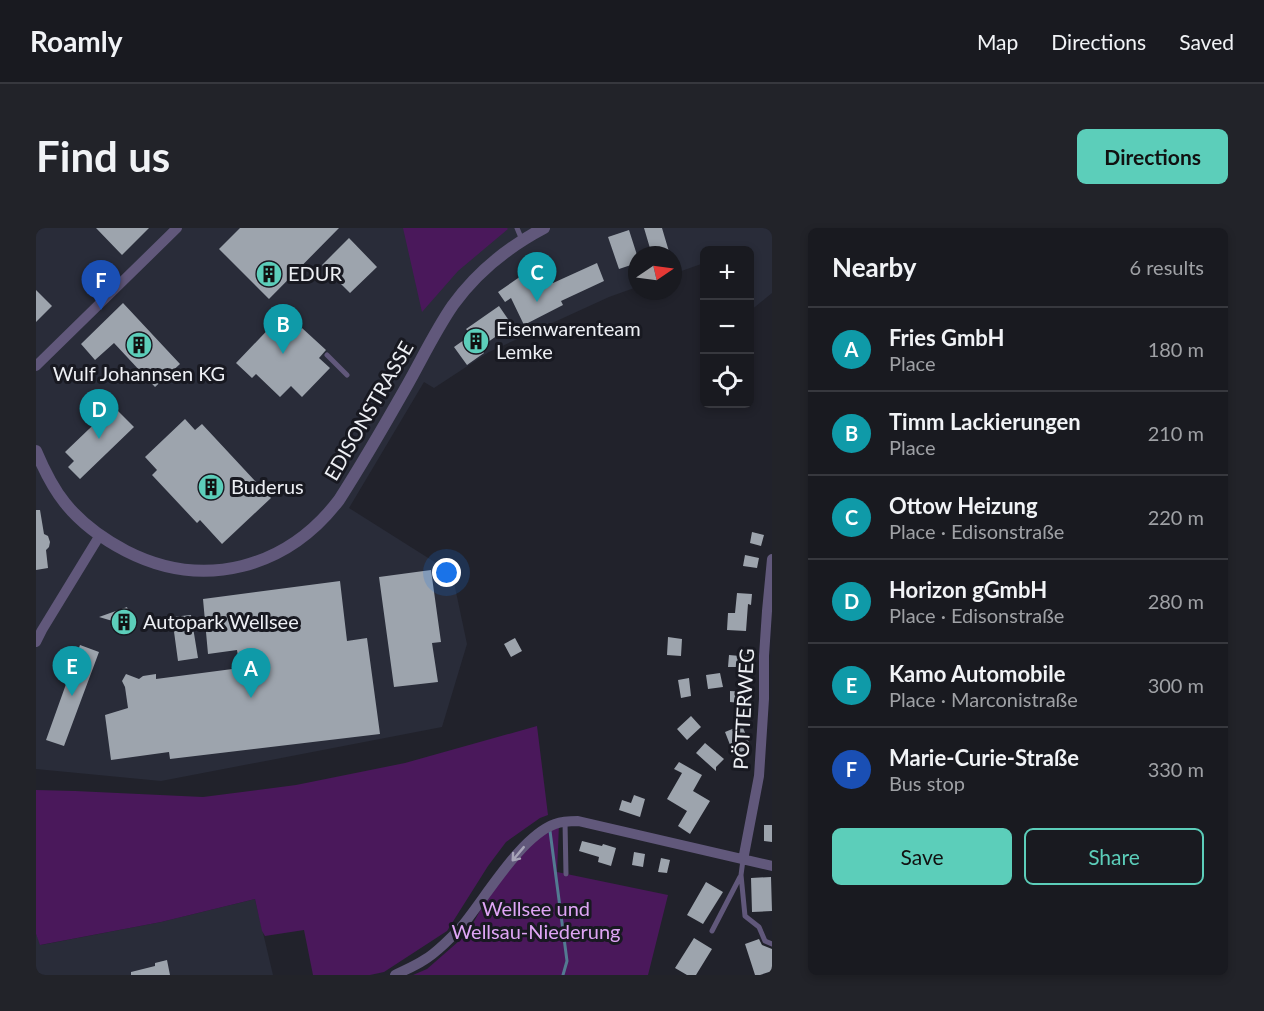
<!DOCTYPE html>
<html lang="en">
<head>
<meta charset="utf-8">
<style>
	:root { --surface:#191a20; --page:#222329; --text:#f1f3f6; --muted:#9fa1a5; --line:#37383e; --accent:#5cceba }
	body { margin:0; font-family:Lato,sans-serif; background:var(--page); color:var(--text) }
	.controls { position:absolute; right:18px; top:18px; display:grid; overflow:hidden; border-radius:9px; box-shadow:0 3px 9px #0003 }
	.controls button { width:54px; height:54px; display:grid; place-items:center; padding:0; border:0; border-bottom:2px solid var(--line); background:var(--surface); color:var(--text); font:30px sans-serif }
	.compass { position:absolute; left:592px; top:18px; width:54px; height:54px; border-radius:50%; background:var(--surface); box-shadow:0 3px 9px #0003; rotate:77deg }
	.you { position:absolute; left:411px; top:345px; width:21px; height:21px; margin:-15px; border:4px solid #fff; border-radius:50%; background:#1a73e8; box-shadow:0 0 0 9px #1a73e833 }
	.badge { display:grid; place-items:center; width:39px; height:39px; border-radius:50%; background:var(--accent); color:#fff; font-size:20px; font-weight:700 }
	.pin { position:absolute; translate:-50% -50px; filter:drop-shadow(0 2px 3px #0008) }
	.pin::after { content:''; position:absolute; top:32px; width:21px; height:18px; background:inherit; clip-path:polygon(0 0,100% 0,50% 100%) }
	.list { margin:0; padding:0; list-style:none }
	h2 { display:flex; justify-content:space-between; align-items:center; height:78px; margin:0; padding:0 24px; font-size:26px }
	h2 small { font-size:20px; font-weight:400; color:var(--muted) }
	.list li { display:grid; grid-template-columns:39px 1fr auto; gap:18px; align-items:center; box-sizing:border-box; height:84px; padding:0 24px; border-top:2px solid var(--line) }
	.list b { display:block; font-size:22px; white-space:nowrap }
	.list p { margin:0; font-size:20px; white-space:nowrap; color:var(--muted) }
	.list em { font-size:20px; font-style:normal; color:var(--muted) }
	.actions { display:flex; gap:12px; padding:18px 24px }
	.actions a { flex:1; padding:14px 0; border:2px solid var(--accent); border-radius:9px; text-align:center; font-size:21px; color:var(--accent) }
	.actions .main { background:var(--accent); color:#111 }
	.icon { flex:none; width:33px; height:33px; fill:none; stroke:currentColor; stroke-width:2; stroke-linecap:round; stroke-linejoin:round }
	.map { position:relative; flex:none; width:736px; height:747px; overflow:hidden; border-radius:9px }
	header { display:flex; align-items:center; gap:36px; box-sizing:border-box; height:84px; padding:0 30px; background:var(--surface); border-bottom:2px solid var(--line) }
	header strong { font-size:28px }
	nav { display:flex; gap:33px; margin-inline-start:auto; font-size:21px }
	.intro { display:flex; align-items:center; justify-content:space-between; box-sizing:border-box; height:144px; padding:0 36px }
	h1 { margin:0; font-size:42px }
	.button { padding:15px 27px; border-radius:9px; background:var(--accent); color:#111; font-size:21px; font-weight:700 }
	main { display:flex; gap:36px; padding:0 36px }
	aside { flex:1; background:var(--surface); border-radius:9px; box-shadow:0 3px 9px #0003 }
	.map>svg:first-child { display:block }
</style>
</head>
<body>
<header>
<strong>Roamly</strong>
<nav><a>Map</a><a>Directions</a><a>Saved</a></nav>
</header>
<div class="intro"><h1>Find us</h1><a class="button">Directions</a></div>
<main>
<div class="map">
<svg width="736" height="747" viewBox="0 0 736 747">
	<rect width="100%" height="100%" fill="#21222b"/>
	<path fill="#292c39" d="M0 0H736V65L714 83V22H668V35L637 46V27H601V59L573 69 453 124 398 160 388 154 313 280 416 345 431 416 406 499 125 553 0 541Z
		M219 671 237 747H0V706L5 717 125 694Z"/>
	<path fill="#4a185b" d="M367 0H471L472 1 422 43 386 84Z
		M501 498 512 587 504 590 470 614 452 638 411 703 348 744 334 747H277L268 702 229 708 226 703 219 671 125 694 4 717 0 706V562L39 563 167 569 260 557 369 535Z
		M523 596 521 644 632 667 612 747H377L391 741 431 706 477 624Z"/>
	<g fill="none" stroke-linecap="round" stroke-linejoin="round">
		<path stroke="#537a91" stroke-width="3" d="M514 603 531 733 527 747"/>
	</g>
	<path fill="#9da4ad" d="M60 0H113L86 27Z
		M204 0H303L233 71 183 21Z
		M608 0H626L634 27H616Z
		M593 2 601 27V35L583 41 572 9Z
		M313 10 341 39 314 65 286 37Z
		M561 35 568 53 525 73 527 77 488 97 475 70 469 74 462 64 488 46 498 60 515 51 517 55Z
		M0 62 16 78 0 94Z
		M87 75 144 136 119 159 78 115 59 132 45 116Z
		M463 78 476 97 445 119 448 125 431 137 418 119 435 107 430 101Z
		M243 90 260 106 266 100 290 122 283 130 294 140 266 169 255 158 244 169 220 146 216 150 200 135Z
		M77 178 98 199 44 251 32 239 38 233 29 224Z
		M149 191 159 202 166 196 235 270 186 316 164 292 161 295 116 247 121 242 109 229Z
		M0 282H4L8 306 12 308 14 314 13 319 10 322 12 340 0 342Z
		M716 304 728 307 725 318 714 315Z
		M709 327 723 330 721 340 707 338Z
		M395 342 405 414 396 415 402 454 358 459 343 349Z
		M304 353 311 413 331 410 344 506 134 531 133 524 75 532 69 487 92 480 89 459 86 453 90 446 103 451 107 448 120 446V451L204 440 201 422 172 426 167 371Z
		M701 365 716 366 715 377 712 376 710 403 691 402 692 385H699Z
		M91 379 97 399 63 389Z
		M155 387 162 430 142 433 136 389Z
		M632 409 646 411 645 428 631 427Z
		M479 410 486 423 475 429 468 416Z
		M44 417 63 424 28 518 10 512Z
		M704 424 717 425 716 436H704V439H692L693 427 704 428Z
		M684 445 687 459 672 461 670 447Z
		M653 450 655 468 645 470 642 452Z
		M694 463 715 464 714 476 694 474Z
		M655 488 665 499 651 512 641 501Z
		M706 497 715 520 698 527 689 504Z
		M669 515 688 531 680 539V543L660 525Z
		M643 534 666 547 657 563 674 573 654 606 642 598 651 583 631 571 646 545 638 541Z
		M598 567 609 571 604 589 583 582 586 572 595 575Z
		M728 597H736V614L728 613Z
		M546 613 566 618 567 616 580 620 575 638 562 634 563 629 543 623Z
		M598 624 609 626 607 639 596 637Z
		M625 630 634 632 631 645 622 644Z
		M735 649 736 683 716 684 715 650Z
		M670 654 687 664 667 696 651 687Z
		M658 710 676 721 660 747H651L639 740Z
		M723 711 726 717 736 721V743L724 747H719L709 716Z
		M131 732 134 747H95V744L119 738V735Z"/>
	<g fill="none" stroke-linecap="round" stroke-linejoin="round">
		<path stroke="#61587b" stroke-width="5" d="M481 0 486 12
			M291 127 311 147
			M529 594 530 646
			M707 632 705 647 709 688 723 699 729 713 736 716
			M676 703 704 649"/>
		<path stroke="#61587b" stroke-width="10" d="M0 138 141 0
			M0 414 6 402 64 307
			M707 632 723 548 728 471V428L731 383 736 331
			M359 747C369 742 379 738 388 732 399 726 418 707 426 698 450 669 485 608 519 596 527 593 534 593 542 593L736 638"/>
		<path stroke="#61587b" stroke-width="12" d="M0 223C8 242 16 259 29 275 45 295 67 311 90 323 168 363 251 340 303 272 326 236 348 198 369 161 385 133 399 103 417 77 441 44 472 19 508 0"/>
	</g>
	<defs><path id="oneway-shaft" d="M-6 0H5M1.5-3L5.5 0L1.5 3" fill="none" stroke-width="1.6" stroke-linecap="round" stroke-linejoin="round" transform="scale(1.5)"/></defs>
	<use stroke="#a7a4b8" href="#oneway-shaft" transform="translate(482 626) rotate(130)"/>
	<defs>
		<symbol id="building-disc" viewBox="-11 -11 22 22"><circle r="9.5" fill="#5cceba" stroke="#181921"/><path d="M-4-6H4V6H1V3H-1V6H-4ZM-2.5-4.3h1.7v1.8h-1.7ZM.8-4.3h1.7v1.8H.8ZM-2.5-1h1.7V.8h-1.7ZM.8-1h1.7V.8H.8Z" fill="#111"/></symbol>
	</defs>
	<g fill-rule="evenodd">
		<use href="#building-disc" x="218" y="31" width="30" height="30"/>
		<use href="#building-disc" x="425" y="98" width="30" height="30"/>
		<use href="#building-disc" x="88" y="102" width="30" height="30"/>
		<use href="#building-disc" x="160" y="244" width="30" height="30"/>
		<use href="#building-disc" x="73" y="379" width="30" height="30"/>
	</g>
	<g text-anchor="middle" stroke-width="6" stroke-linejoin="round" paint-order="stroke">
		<g font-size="20" fill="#edeff4" stroke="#181921" text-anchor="start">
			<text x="252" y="53">EDUR</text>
			<text x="460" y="108">Eisenwarenteam<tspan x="460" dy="23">Lemke</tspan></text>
			<text x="103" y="153" text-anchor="middle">Wulf Johannsen KG</text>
			<text x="195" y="266">Buderus</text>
			<text x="107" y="401">Autopark Wellsee</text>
		</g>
		<g font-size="20" fill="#edeff4" stroke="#181921">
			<text transform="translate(333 183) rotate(-60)" y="7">EDISONSTRASSE</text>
			<text transform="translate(708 481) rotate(-87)" y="7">PÖTTERWEG</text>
		</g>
		<g font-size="20" fill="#dfa5f5" stroke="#181921">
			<text x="500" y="688">Wellsee und<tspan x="500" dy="23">Wellsau-Niederung</tspan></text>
		</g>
	</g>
</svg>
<div class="controls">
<button>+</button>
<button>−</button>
<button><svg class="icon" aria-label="locate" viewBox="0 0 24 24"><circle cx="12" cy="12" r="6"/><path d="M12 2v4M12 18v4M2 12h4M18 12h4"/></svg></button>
</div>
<svg class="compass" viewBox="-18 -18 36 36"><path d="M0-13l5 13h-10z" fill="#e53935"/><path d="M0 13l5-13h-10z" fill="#9fa1a5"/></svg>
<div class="you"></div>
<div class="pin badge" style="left:215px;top:470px;background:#0f9aa8">A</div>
<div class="pin badge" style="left:247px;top:126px;background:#0f9aa8">B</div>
<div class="pin badge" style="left:501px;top:74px;background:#0f9aa8">C</div>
<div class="pin badge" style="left:63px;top:211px;background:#0f9aa8">D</div>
<div class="pin badge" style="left:36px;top:468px;background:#0f9aa8">E</div>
<div class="pin badge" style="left:65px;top:82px;background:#1a4fb4">F</div>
</div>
<aside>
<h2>Nearby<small>6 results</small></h2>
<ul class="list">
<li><span class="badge" style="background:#0f9aa8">A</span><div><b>Fries GmbH</b><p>Place</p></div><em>180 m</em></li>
<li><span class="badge" style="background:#0f9aa8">B</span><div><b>Timm Lackierungen</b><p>Place</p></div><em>210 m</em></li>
<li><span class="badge" style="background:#0f9aa8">C</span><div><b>Ottow Heizung</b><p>Place · Edisonstraße</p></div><em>220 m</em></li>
<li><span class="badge" style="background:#0f9aa8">D</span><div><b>Horizon gGmbH</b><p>Place · Edisonstraße</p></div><em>280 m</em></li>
<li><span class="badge" style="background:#0f9aa8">E</span><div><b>Kamo Automobile</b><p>Place · Marconistraße</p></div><em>300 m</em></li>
<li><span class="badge" style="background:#1a4fb4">F</span><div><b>Marie-Curie-Straße</b><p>Bus stop</p></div><em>330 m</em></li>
</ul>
<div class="actions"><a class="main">Save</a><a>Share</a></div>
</aside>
</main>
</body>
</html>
